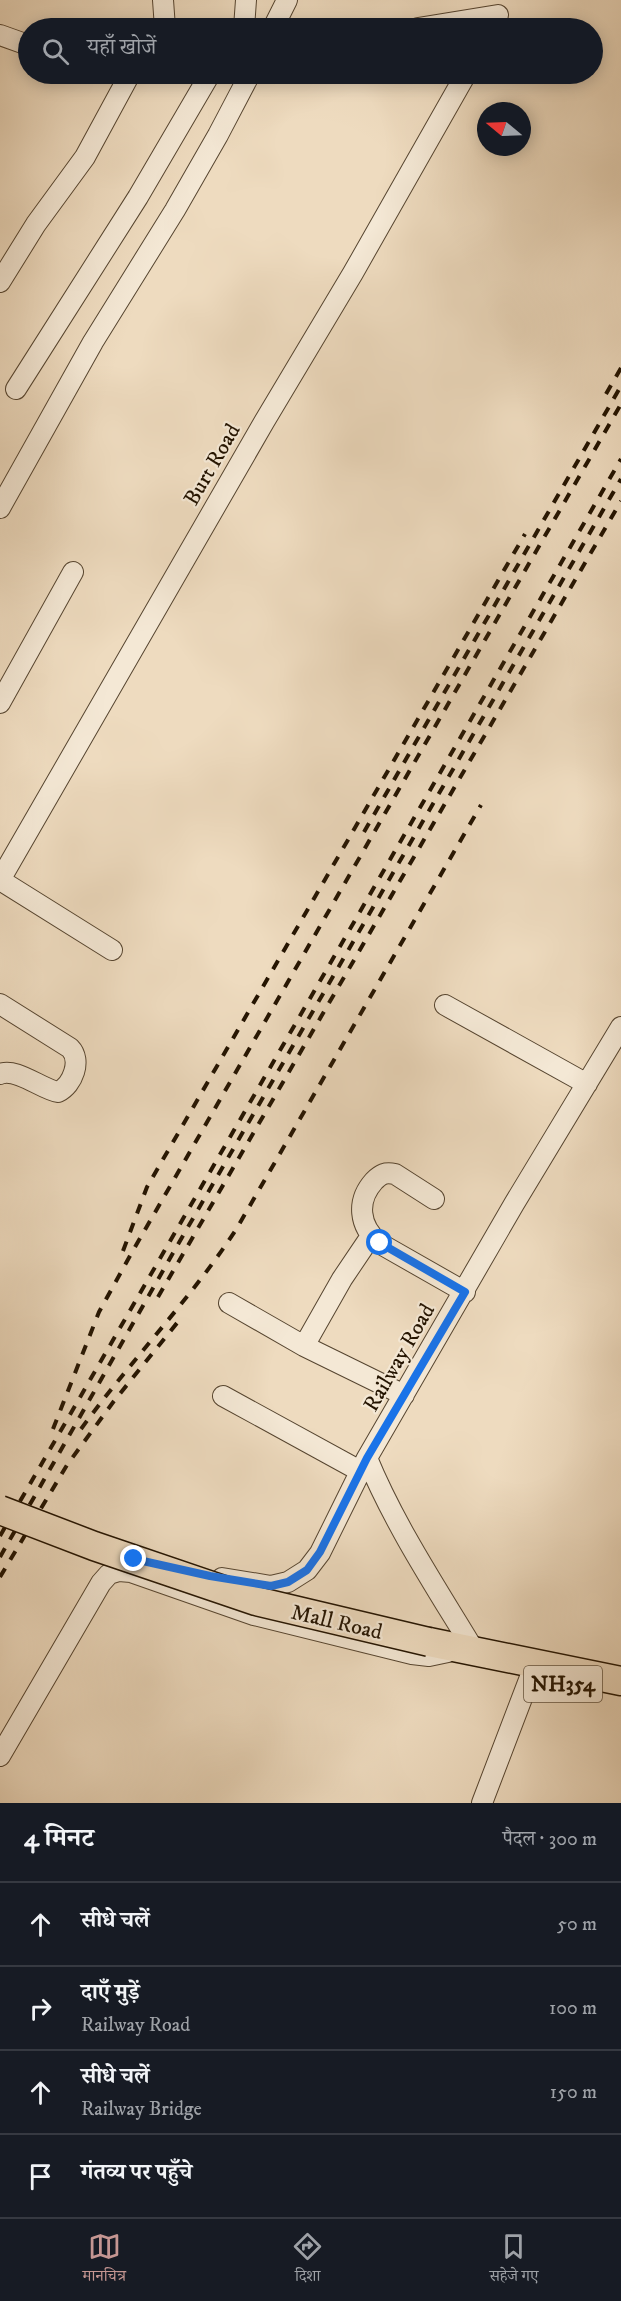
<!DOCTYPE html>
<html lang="hi">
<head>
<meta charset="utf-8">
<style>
	:root { --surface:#171b24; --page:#242831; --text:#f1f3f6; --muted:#9ea1a6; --line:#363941; --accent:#c59692 }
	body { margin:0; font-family:"IM FELL DW Pica","Noto Serif Devanagari",serif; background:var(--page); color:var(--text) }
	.compass { position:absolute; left:477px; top:102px; width:54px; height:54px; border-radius:50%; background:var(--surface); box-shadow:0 3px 15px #0003; rotate:289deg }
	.stop { position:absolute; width:18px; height:18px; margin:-14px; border:4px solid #1a73e8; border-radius:50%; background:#fff }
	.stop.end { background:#1a73e8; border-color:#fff; box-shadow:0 2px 6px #0008 }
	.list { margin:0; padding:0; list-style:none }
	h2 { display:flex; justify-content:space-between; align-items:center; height:78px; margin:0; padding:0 24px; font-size:26px }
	h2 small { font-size:20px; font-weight:400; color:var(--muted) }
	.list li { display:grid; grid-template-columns:39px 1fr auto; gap:18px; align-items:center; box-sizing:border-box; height:84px; padding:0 24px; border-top:2px solid var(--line) }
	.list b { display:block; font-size:22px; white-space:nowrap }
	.list p { margin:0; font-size:20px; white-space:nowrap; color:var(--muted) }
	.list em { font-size:20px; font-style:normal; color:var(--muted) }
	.icon { flex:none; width:33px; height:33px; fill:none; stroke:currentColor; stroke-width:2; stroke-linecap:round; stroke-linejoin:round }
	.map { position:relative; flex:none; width:621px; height:1803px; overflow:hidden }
	.search { position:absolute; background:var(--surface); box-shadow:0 3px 15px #0003; left:18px; right:18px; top:18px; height:66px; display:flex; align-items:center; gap:15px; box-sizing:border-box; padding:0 21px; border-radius:33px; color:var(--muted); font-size:22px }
	.sheet { height:414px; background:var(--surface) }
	nav { display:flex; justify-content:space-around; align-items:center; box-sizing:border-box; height:84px; border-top:2px solid var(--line); background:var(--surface); font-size:16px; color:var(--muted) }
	nav a { display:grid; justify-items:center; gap:3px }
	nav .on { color:var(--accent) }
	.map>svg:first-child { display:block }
</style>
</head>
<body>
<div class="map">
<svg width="621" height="1803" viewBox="0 0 621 1803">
	<rect width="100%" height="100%" fill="#eedbbf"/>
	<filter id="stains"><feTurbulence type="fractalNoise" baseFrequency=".00333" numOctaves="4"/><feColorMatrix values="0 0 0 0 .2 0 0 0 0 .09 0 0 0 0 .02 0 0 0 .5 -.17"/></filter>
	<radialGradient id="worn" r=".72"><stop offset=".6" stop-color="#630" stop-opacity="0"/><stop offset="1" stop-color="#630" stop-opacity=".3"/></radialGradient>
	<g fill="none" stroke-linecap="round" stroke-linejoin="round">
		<defs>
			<path id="minor" d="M163 0 165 28
				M244 28 246 0
				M273 28 287 0
				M418 28 498 15
				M0 35 28 45
				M0 282 36 224 85 157 130 74
				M16 389 138 197 210 74
				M0 508 93 342 175 210 218 135 250 74
				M0 703 73 572
				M0 880 264 422 353 273 466 74
				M0 880 112 950
				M0 1004 70 1048C82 1060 73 1085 58 1092 41 1089 16 1067 0 1074
				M445 1005 587 1084
				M434 1199 395 1174C385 1172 381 1174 374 1181 356 1201 359 1226 379 1243L465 1292
				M229 1303 304 1346 404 1395
				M304 1346 342 1279 371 1236
				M223 1396 360 1471
				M222 1578 271 1586 288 1582 307 1570 320 1553 367 1458
				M475 1652C437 1589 395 1526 367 1458L514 1204 621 1027
				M0 1756 101 1583 109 1574 119 1571 131 1572 254 1615 412 1654 429 1656 448 1652
				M482 1803 532 1672"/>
			<path id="highway" d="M429 1642 621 1681"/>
		</defs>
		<use href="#minor" stroke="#564530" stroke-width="22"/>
		<use href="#highway" stroke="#231300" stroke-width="31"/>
		<use href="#minor" stroke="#f4e8d5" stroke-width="20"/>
		<use href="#highway" stroke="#eedbbf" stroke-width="28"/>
		<path stroke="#231300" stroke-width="4" stroke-dasharray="10 10" stroke-linecap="butt" d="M606 394 621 368
			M364 832 621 386
			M123 1251 147 1187 525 534
			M158 1297 621 501
			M53 1429 99 1312 131 1254 621 404
			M81 1429C131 1360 191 1299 237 1228L481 805
			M0 1536 621 459
			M0 1557 177 1246 621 479
			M0 1577 67 1465 114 1401 181 1318"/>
		<defs>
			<path id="highway-bridge" d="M0 1510 94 1546 256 1601 429 1642"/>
		</defs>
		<use href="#highway-bridge" stroke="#231300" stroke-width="31" stroke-linecap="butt"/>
		<use href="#highway-bridge" stroke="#eedbbf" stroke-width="28"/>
	</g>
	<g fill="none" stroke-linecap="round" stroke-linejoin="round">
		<path stroke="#1a73e8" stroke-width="8" d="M134 1559 210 1576 271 1586 288 1582 307 1570 320 1552 367 1458 465 1292 380 1243"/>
	</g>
	<g text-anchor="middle" stroke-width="4.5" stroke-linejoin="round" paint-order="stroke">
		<rect fill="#f4e8d5" stroke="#625340" stroke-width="1.5" x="524" y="1666" width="78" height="36" rx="4.5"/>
		<g font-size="21" font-weight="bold" fill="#231300">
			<text x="563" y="1691">NH354</text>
		</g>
		<g font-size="22" fill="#231300" stroke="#f4e8d5">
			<text transform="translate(211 464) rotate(-60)" y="8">Burt Road</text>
			<text transform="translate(398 1357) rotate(-60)" y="8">Railway Road</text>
			<text transform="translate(337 1621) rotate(13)" y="8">Mall Road</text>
		</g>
	</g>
	<rect width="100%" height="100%" filter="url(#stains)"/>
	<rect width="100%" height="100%" fill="url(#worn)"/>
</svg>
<svg class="compass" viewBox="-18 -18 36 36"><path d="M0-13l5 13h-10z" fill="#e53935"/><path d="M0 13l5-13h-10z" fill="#9ea1a6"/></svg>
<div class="stop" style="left:380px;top:1243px"></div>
<div class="stop end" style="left:134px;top:1559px"></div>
<div class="search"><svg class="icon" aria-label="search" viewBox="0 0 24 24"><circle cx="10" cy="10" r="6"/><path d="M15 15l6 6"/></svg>यहाँ खोजें</div>
</div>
<section class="sheet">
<h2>4 मिनट<small>पैदल · 300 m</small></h2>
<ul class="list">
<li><svg class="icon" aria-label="ahead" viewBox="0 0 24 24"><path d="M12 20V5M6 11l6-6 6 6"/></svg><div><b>सीधे चलें</b></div><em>50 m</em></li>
<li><svg class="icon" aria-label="right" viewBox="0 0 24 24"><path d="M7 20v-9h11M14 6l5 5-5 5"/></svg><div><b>दाएँ मुड़ें</b><p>Railway Road</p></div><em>100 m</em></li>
<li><svg class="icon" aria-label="ahead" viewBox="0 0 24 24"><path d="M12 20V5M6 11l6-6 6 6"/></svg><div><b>सीधे चलें</b><p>Railway Bridge</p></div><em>150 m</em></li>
<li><svg class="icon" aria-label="arrive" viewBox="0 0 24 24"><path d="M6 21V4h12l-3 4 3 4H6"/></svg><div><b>गंतव्य पर पहुँचे</b></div></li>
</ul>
</section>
<nav>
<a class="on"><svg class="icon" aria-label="map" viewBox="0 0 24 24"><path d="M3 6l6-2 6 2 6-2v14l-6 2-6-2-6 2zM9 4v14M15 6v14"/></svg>मानचित्र</a>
<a><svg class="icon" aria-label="directions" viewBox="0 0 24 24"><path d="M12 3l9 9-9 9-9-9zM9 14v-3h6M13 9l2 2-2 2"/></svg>दिशा</a>
<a><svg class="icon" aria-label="saved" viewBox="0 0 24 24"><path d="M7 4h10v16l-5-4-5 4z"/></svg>सहेजे गए</a>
</nav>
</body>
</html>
